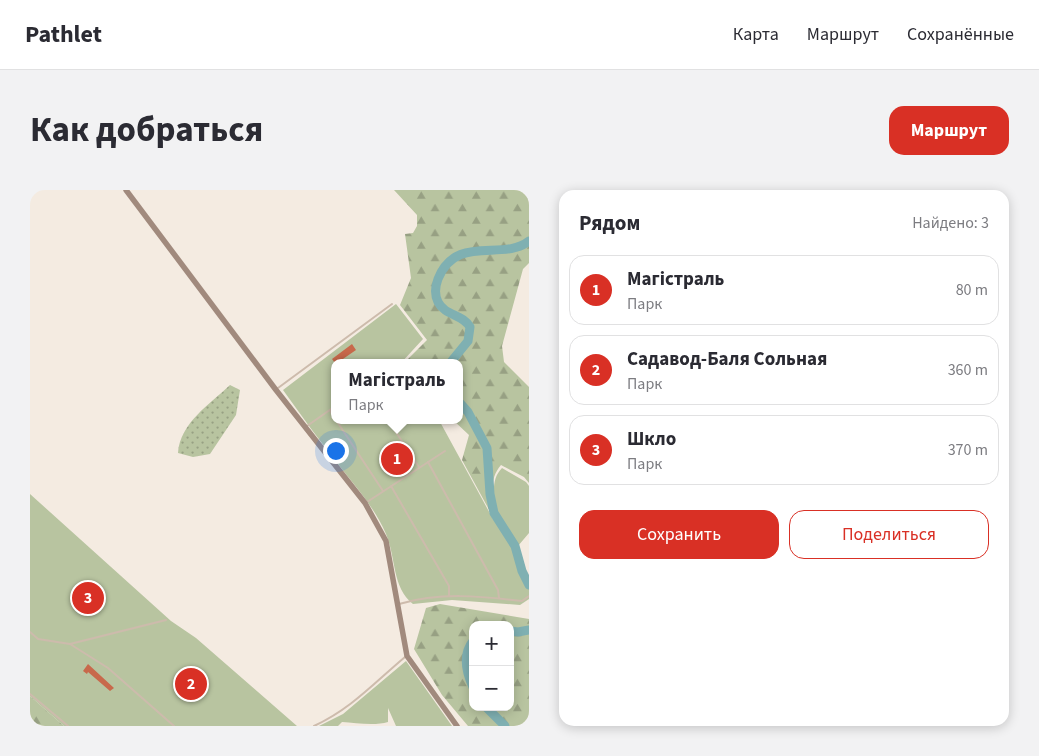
<!DOCTYPE html>
<html lang="ru">
<head>
<meta charset="utf-8">
<style>
	:root { --surface:#fff; --page:#f2f2f3; --text:#2b2b33; --muted:#7c7c81; --line:#e1e1e2; --accent:#d93025 }
	body { margin:0; font-family:"Source Sans 3",sans-serif; background:var(--page); color:var(--text) }
	.controls { position:absolute; right:15px; bottom:15px; display:grid; overflow:hidden; border-radius:10px; box-shadow:0 2px 12px #0003 }
	.controls button { width:45px; height:45px; display:grid; place-items:center; padding:0; border:0; border-bottom:1px solid var(--line); background:var(--surface); color:var(--text); font:25px sans-serif }
	.you { position:absolute; left:305px; top:260px; width:18px; height:18px; margin:-12px; border:4px solid #fff; border-radius:50%; background:#1a73e8; box-shadow:0 0 0 8px #1a73e833 }
	.badge { display:grid; place-items:center; width:32px; height:32px; border-radius:50%; background:var(--accent); color:#fff; font-size:16px; font-weight:700 }
	.pin { position:absolute; translate:-50% -50%; border:2px solid #fff; box-shadow:0 1px 5px #0006 }
	.popup { position:absolute; left:301px; top:169px; width:132px; height:65px; box-sizing:border-box; display:grid; place-content:center; border-radius:10px; background:var(--surface); filter:drop-shadow(0 1px 4px #0005); font-size:16px; white-space:nowrap; color:var(--muted) }
	.popup b { font-size:19px; color:var(--text) }
	.popup::after { content:''; position:absolute; left:50%; top:100%; margin-left:-10px; border:10px solid transparent; border-top-color:var(--surface) }
	.list { margin:0; padding:0; list-style:none }
	h2 { display:flex; justify-content:space-between; align-items:center; height:65px; margin:0; padding:0 20px; font-size:21px }
	h2 small { font-size:16px; font-weight:400; color:var(--muted) }
	.list li { display:grid; grid-template-columns:32px 1fr auto; gap:15px; align-items:center; box-sizing:border-box; height:70px; margin:0 10px 10px; padding:0 10px; border:1px solid var(--line); border-radius:15px }
	.list b { display:block; font-size:19px; white-space:nowrap }
	.list p { margin:0; font-size:16px; white-space:nowrap; color:var(--muted) }
	.list em { font-size:16px; font-style:normal; color:var(--muted) }
	.actions { display:flex; gap:10px; padding:15px 20px }
	.actions a { flex:1; padding:11px 0; border:1px solid var(--accent); border-radius:15px; text-align:center; font-size:18px; color:var(--accent) }
	.actions .main { background:var(--accent); color:#fff }
	.map { position:relative; flex:none; width:499px; height:536px; overflow:hidden; border-radius:15px }
	header { display:flex; align-items:center; gap:30px; box-sizing:border-box; height:70px; padding:0 25px; background:var(--surface); border-bottom:1px solid var(--line) }
	header strong { font-size:24px }
	nav { display:flex; gap:28px; margin-inline-start:auto; font-size:18px }
	.intro { display:flex; align-items:center; justify-content:space-between; box-sizing:border-box; height:120px; padding:0 30px }
	h1 { margin:0; font-size:35px }
	.button { padding:12px 22px; border-radius:15px; background:var(--accent); color:#fff; font-size:18px; font-weight:700 }
	main { display:flex; gap:30px; padding:0 30px }
	aside { flex:1; background:var(--surface); border-radius:15px; box-shadow:0 2px 12px #0003 }
	.map>svg:first-child { display:block }
</style>
</head>
<body>
<header>
<strong>Pathlet</strong>
<nav><a>Карта</a><a>Маршрут</a><a>Сохранённые</a></nav>
</header>
<div class="intro"><h1>Как добраться</h1><a class="button">Маршрут</a></div>
<main>
<div class="map">
<svg width="499" height="536" viewBox="0 0 499 536">
	<defs>
		<pattern id="grass-dots" width="8" height="8" patternUnits="userSpaceOnUse" patternTransform="scale(1.25)"><rect width="8" height="8" fill="#b8c4a0"/><path d="M2 2h.1M6 6h.1" fill="none" stroke="#97a083" stroke-width="1.8" stroke-linecap="round"/></pattern>
		<pattern id="forest-firs" width="22" height="20" patternUnits="userSpaceOnUse" patternTransform="scale(1.25)"><rect width="22" height="20" fill="#b8c4a0"/><path d="M5 1l3.5 6h-7zM16 11l3.5 6h-7z" fill="#97a083"/></pattern>
	</defs>
	<rect width="100%" height="100%" fill="#f4ebe1"/>
	<path fill="url(#grass-dots)" d="M200 195 210 200 206 225 180 264 163 267 148 263C150 233 180 214 200 195Z"/>
	<path fill="url(#forest-firs)" fill-rule="evenodd" d="M364 0H499V73L493 79 472 156 474 172 499 197V293L494 287 471 275C459 289 462 305 466 323L463 327 432 270 439 245 423 230H430V173H374L397 150 370 115 381 88 375 44 383 43 387 36V25Z
		M410 414 499 429V536H438L412 505 384 459 396 418ZM443 435H480V517H443Z
		M0 506 34 536H0Z"/>
	<path fill="#b8c4a0" d="M366 114 393 149 371 173H304V230H409L463 329 467 323C464 308 460 290 472 278L496 292 499 296V343L488 356 493 376 499 387V409L490 415 422 410 383 414C362 398 366 367 356 344 345 318 325 296 308 274 289 250 271 225 253 200Z
		M0 304 141 431 166 448 267 536H34L0 506Z
		M376 471 422 536H366L358 518V532C345 536 326 533 312 532L308 536H289L313 524Z"/>
	<g fill="none" stroke-linecap="round" stroke-linejoin="round">
		<path stroke="#7fb0b2" stroke-width="9" d="M420 173 438 151 440 137C433 124 415 126 408 112 404 104 405 97 408 89 426 43 473 72 499 51
			M430 213 438 222 457 258 460 304 464 323 485 356 492 381 499 395
			M480 441 488 442 499 440
			M443 451C432 465 436 482 443 497
			M456 517 475 536"/>
	</g>
	<path fill="#c8694b" d="M322 154 326 160 310 171 312 173H305L302 169Z
		M58 474 84 498 80 501 58 482 57 484 53 481Z"/>
	<g fill="none" stroke-linecap="round" stroke-linejoin="round">
		<path stroke="#cdbbac" stroke-width="2" d="M248 198 362 114
			M300 220 304 228
			M306 230 353 301
			M358 230 389 277
			M277 236 304 217
			M398 272 468 400 469 408
			M361 296 419 396V405
			M337 312 415 261
			M369 414C410 402 450 406 492 411L499 406
			M0 442 8 449 40 454 136 430
			M40 454 78 478 144 536
			M0 504 38 536
			M284 536C321 519 344 493 375 467"/>
		<path stroke="#a18a7d" stroke-width="5.5" d="M96 0 246 200 335 313 356 351 377 466 427 536"/>
	</g>
</svg>
<div class="controls">
<button>+</button>
<button>−</button>
</div>
<div class="you"></div>
<div class="pin badge" style="left:367px;top:269px">1</div>
<div class="popup"><b>Магістраль</b>Парк</div>
<div class="pin badge" style="left:161px;top:494px">2</div>
<div class="pin badge" style="left:58px;top:408px">3</div>
</div>
<aside>
<h2>Рядом<small>Найдено: 3</small></h2>
<ul class="list">
<li><span class="badge">1</span><div><b>Магістраль</b><p>Парк</p></div><em>80 m</em></li>
<li><span class="badge">2</span><div><b>Садавод-Баля Сольная</b><p>Парк</p></div><em>360 m</em></li>
<li><span class="badge">3</span><div><b>Шкло</b><p>Парк</p></div><em>370 m</em></li>
</ul>
<div class="actions"><a class="main">Сохранить</a><a>Поделиться</a></div>
</aside>
</main>
</body>
</html>
